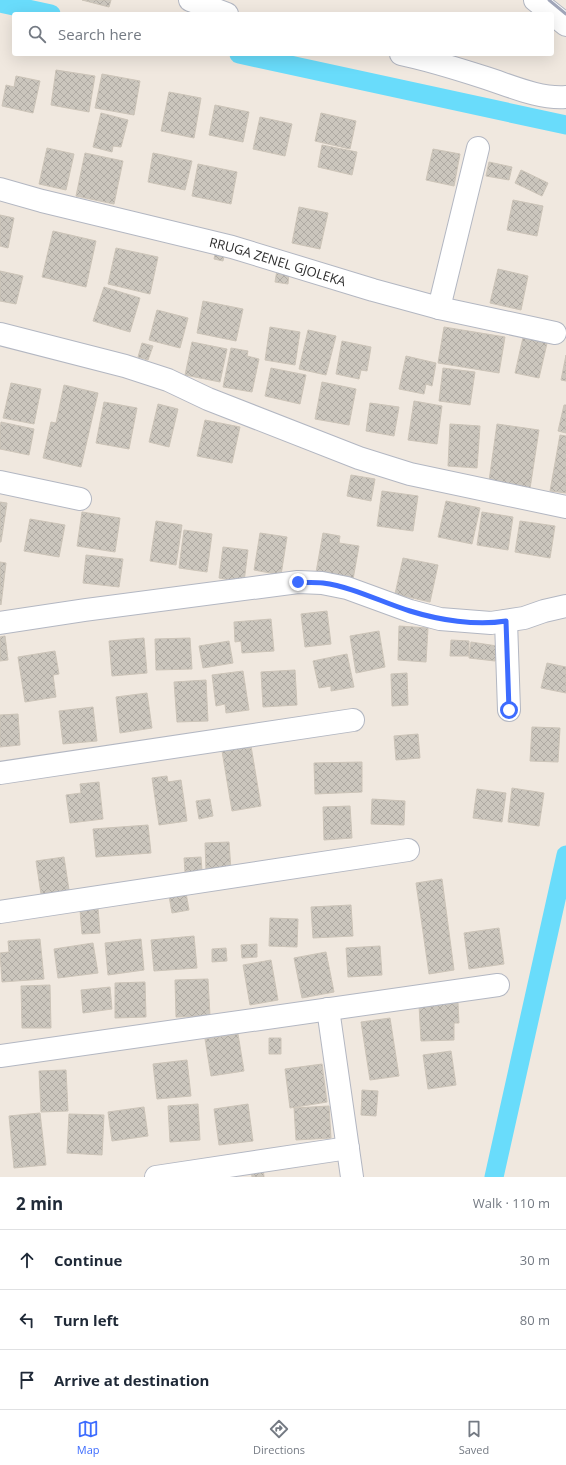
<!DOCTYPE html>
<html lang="en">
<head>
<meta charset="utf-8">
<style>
	:root { --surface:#fff; --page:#f6f6f7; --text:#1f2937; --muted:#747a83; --line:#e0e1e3; --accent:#3d6cff }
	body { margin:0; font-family:"Open Sans",sans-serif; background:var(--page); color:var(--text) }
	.stop { position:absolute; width:12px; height:12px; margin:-9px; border:3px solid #3d6cff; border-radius:50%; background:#fff }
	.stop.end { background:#3d6cff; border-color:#fff; box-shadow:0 1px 4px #0008 }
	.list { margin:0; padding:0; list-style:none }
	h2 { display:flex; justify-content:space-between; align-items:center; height:52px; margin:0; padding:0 16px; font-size:17px }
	h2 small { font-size:13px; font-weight:400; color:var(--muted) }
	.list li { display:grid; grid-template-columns:26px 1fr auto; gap:12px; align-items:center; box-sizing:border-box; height:60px; padding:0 16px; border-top:1px solid var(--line) }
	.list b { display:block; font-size:15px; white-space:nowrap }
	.list em { font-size:13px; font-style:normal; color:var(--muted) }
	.icon { flex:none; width:22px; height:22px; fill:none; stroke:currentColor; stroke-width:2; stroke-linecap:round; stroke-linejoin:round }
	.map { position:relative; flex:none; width:566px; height:1177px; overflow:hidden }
	.search { position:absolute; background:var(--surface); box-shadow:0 4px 16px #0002; left:12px; right:12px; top:12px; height:44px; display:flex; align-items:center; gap:10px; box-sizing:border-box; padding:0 14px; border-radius:4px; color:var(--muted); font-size:15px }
	.sheet { height:232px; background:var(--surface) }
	nav { display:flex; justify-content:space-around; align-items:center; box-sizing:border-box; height:56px; border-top:1px solid var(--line); background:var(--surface); font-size:11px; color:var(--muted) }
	nav a { display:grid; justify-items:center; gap:2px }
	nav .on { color:var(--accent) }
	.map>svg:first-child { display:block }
</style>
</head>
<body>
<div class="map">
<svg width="566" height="1177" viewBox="0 0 566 1177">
	<defs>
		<pattern id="building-cross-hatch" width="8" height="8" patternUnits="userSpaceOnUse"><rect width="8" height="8" fill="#cbc6bd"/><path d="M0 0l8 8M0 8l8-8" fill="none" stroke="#afaaa3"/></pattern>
	</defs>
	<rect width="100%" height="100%" fill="#f0e8df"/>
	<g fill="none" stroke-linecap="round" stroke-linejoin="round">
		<path stroke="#69dcfb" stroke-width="19" d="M0 3 51 14
			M239 54 566 125
			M494 1177 566 855"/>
	</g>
	<path fill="url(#building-cross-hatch)" stroke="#ccc4b8" d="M82 0H111L109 7Z
		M56 70 95 76 89 112 51 105Z
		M102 74 140 81 134 115 95 108Z
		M16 76 40 81 33 113 2 106 6 85 14 87Z
		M169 92 201 98 194 138 161 131Z
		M215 105 249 112 243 142 209 135Z
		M101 113 128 120 121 147 113 146 112 152 93 147Z
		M321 113 356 121 350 149 315 141Z
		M260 117 292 124 285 156 253 149Z
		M322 145 357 152 352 175 318 167Z
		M47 148 74 154 66 190 39 184Z
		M433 149 460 154 454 186 426 180Z
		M85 153 123 161 114 204 76 196Z
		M153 153 192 161 185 190 148 182Z
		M489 162 512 167 509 180 486 176Z
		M198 164 237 172 231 204 192 196Z
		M521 170 548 183 542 196 515 183Z
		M513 200 543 206 537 236 507 230Z
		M299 207 328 213 320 249 292 243Z
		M0 215 14 218 8 248 0 246Z
		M53 231 96 241 86 287 42 277Z
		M116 248 158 257 150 294 108 284Z
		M216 249 225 251 223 261 214 259Z
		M498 269 528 276 521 310 490 303Z
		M277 270 289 272 288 284 275 282Z
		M0 271 23 276 16 304 0 301Z
		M104 287 140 298 130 332 93 321Z
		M203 301 243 309 236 341 197 333Z
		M157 310 188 318 180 348 149 340Z
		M270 327 300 332 295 365 265 360Z
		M444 327 505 337 499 373 438 363Z
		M308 330 336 336 326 375 299 369Z
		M524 333 548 339 539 378 515 373Z
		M342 341 371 347 367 371 361 370 359 379 336 374Z
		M192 342 227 349 220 382 185 375Z
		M142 343 153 346 148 360 138 357Z
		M231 348 248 351 247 356 259 359 252 392 223 387Z
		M566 355V381L561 380Z
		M406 356 436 363 432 386 426 384 424 394 399 389Z
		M271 368 306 375 300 404 265 396Z
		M443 368 475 372 470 405 439 401Z
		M322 382 356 389 349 425 315 419Z
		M11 383 41 389 34 424 3 418Z
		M64 385 98 393 81 467 43 458 51 422 56 423Z
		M414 401 442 406 437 444 408 440Z
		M104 402 137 408 129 449 96 443Z
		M370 403 399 407 394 436 366 431Z
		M158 404 178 409 169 447 149 442Z
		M564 405H566V433L558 431Z
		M205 420 240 427 232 463 197 456Z
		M1 422 34 429 29 455 0 449V429Z
		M450 424 480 426 477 468 448 466Z
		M497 424 539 430 529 495 488 488Z
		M560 435 566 436V493L550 491Z
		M351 475 375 479 371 501 347 496Z
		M382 491 418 496 413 531 377 526Z
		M446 501 480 508 472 544 438 537Z
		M0 502 7 503 1 542H0Z
		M82 512 120 518 115 552 77 546Z
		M482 512 513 517 508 550 477 545Z
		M30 519 65 525 59 557 24 551Z
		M156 521 182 525 176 565 150 561Z
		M520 521 555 526 550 558 515 552Z
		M184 530 212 534 207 572 179 568Z
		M260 533 287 537 281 575 254 570Z
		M323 533 340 536 339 543 359 546 352 585 315 578Z
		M223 547 248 550 244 582 219 578Z
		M86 555 123 559 119 587 83 583Z
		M403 558 438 565 430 602 395 594Z
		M0 562 6 563 1 605 0 604Z
		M327 611 331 644 305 647 301 614Z
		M271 619 274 651 242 653 241 641 235 642 234 622Z
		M399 626 428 628 426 662 398 660Z
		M379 631 385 667 356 673 350 636Z
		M5 636 8 660 0 661V637Z
		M144 638 147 673 112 676 109 641Z
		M190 638 192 669 156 670 155 639Z
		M451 640 469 641V656H450Z
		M229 641 233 663 203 668 199 646Z
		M471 642 497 646 495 661 469 658Z
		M55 651 59 674 53 675 56 697 25 702 18 657Z
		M347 654 354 687 331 691V686L319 688 313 661Z
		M547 663 566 667V693L541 688Z
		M295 670 297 705 263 707 261 672Z
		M243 671 249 710 226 713 225 704 216 706 212 675Z
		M407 673 408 705 392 706 391 674Z
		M206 680 208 721 177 722 174 682Z
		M147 693 152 728 120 733 116 697Z
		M93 707 97 741 63 744 59 711Z
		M18 714 20 745 0 747V715Z
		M532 727 560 728 558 762 530 761Z
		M418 734 420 758 396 760 394 736Z
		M250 740 261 806 232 811 221 745Z
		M362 762V792L315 794 314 763Z
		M167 776 168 782 181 780 187 821 159 825 152 778Z
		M99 782 103 819 70 823 66 795 81 793 80 784Z
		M512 788 544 793 539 826 508 822Z
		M477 789 506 793 502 822 473 818Z
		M210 799 213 816 199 819 196 801Z
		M372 799 405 801 404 825 371 824Z
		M350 806 352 838 324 840 323 807Z
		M148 825 151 853 96 857 93 829Z
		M229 842 231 870 206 871 205 843Z
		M64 857 69 890 41 894 36 861Z
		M201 857 202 871 185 872 184 858Z
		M442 879 454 970 429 974 416 883Z
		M186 893 189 910 172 913 169 896Z
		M351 905 353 936 313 938 311 907Z
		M98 908 100 933 82 934 80 910Z
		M270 918 298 919 297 947 269 946Z
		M499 928 504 964 469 969 464 933Z
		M194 936 197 968 154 971 151 940Z
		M40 939 44 979 2 982 0 953 9 952 8 941Z
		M141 939 144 970 108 975 105 943Z
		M93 943 98 973 58 978 54 949Z
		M257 944V957L242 958 241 945Z
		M380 946 382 975 348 977 346 948Z
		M226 948 227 961 212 962V949Z
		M326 952 334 992 302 998 294 958Z
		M271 960 278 1000 250 1005 243 965Z
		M208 979 210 1016 176 1017 175 980Z
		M145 982 146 1017 115 1018V983Z
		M50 985 51 1028H22L21 986Z
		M110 987 112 1009 83 1013 81 990Z
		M458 1003 459 1023H454V1040L421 1041 419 1005Z
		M390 1018 399 1076 370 1080 361 1022Z
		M238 1034 244 1071 211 1076 205 1039Z
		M269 1038H281V1054H269Z
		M451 1051 456 1085 428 1089 423 1055Z
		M187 1060 191 1096 157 1099 153 1064Z
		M322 1064 327 1102 290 1108 285 1069Z
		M66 1070 68 1111 41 1112 39 1071Z
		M362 1090 378 1091 376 1116 361 1115Z
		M198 1104 200 1140 170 1142 168 1106Z
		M248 1104 253 1141 219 1145 214 1109Z
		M329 1106 331 1138 296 1140 294 1108Z
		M144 1107 148 1136 112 1141 108 1112Z
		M40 1113 46 1165 14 1168 9 1116Z
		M69 1114 104 1115 102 1155 67 1153Z
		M263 1167 264 1177H252L251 1169Z"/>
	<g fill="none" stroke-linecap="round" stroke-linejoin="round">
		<defs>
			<g id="minor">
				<path d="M190 0 227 14"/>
				<path d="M535 0 566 25"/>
				<path d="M401 54C430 60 458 69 486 78 511 86 539 99 566 97"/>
				<path id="s1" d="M0 189 42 201 232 247 373 290 439 308 555 333"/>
				<path d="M439 308 478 148"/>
				<path d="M0 334 125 366 168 380 208 399 359 458 410 474 566 507"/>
				<path d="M0 482 80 499"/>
				<path d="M506 621 509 710"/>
				<path d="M0 623 85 610 298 582 322 583 347 588 410 611 440 619 491 623 524 618 544 611 566 606"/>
				<path d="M0 773 353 720"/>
				<path d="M0 912 408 850"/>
				<path d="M328 1009 352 1177"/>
				<path d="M0 1056 498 985"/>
				<path d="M156 1177 348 1148"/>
			</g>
		</defs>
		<use href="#minor" stroke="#b3b7c2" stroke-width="24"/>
		<use href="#minor" stroke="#fff" stroke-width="22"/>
		<path stroke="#a1a6b9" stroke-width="3" d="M549 0 566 14"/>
	</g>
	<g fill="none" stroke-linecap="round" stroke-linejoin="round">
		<path stroke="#3d6cff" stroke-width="5" d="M298 582C306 583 315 582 323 583 353 587 381 602 410 611 439 620 476 626 506 621L509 710"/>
	</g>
	<g text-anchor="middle" stroke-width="3.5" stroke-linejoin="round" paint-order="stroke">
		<g font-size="13" fill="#2e2e2e" stroke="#fff">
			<text dy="5" stroke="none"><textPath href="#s1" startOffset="287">RRUGA ZENEL GJOLEKA</textPath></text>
		</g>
	</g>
</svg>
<div class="stop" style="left:509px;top:710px"></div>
<div class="stop end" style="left:298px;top:582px"></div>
<div class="search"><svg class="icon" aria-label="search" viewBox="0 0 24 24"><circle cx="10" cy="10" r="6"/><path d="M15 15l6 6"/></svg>Search here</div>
</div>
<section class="sheet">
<h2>2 min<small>Walk · 110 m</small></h2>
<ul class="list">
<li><svg class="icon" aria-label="ahead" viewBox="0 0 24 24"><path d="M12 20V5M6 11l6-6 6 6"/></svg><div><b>Continue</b></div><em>30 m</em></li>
<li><svg class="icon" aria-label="left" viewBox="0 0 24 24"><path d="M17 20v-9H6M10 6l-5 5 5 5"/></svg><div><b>Turn left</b></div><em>80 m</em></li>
<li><svg class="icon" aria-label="arrive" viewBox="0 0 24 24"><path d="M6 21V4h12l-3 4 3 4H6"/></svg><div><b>Arrive at destination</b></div></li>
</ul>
</section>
<nav>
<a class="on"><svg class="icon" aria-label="map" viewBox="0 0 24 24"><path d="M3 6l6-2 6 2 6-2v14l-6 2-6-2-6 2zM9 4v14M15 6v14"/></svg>Map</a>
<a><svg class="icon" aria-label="directions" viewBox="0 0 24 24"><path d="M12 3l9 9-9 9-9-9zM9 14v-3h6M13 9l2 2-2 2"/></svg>Directions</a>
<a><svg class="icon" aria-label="saved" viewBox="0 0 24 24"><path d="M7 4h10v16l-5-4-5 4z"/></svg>Saved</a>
</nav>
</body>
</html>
